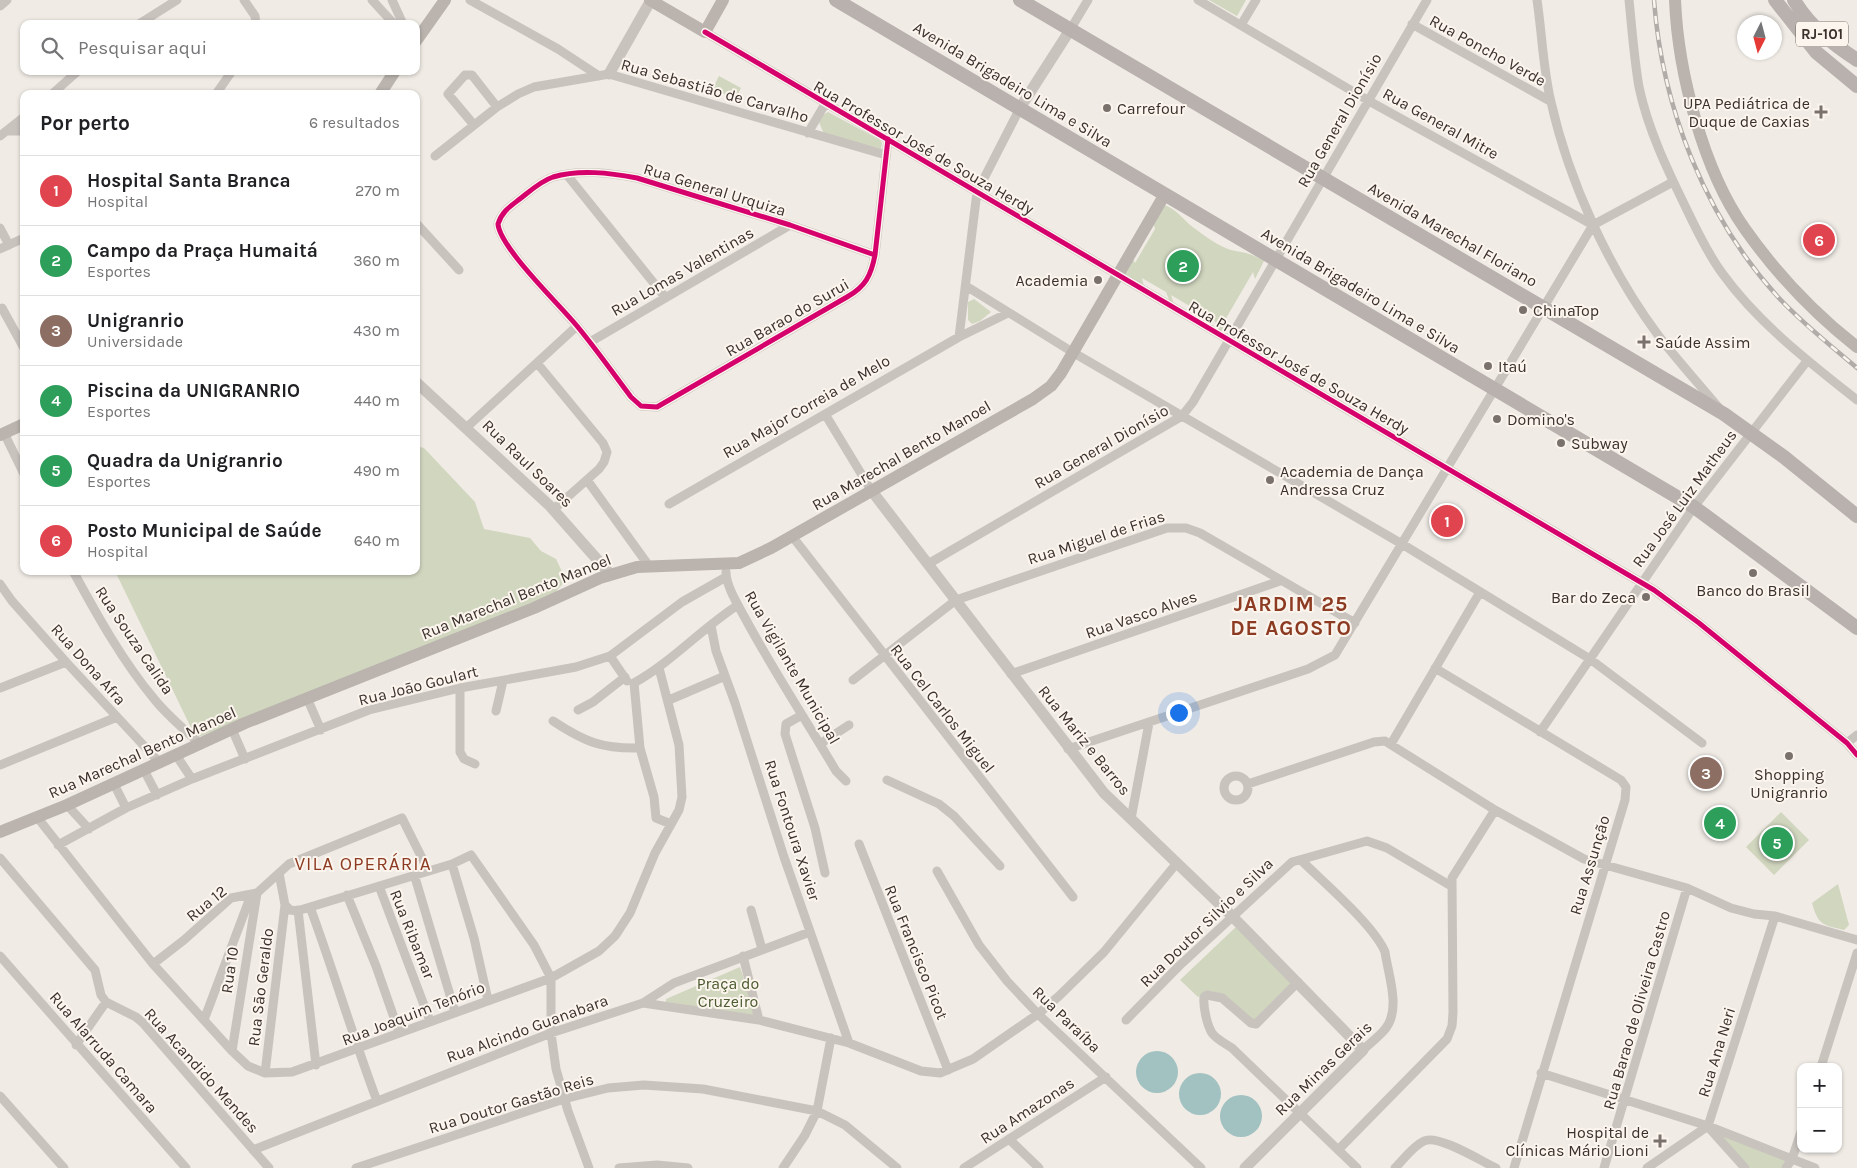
<!DOCTYPE html>
<html lang="pt">
<head>
<meta charset="utf-8">
<style>
	:root { --surface:#fff; --page:#f6f6f6; --text:#202124; --muted:#757577; --line:#e0e0e0; --accent:#0f766e }
	body { margin:0; font-family:Karla,sans-serif; background:var(--page); color:var(--text) }
	.controls { position:absolute; right:15px; bottom:15px; display:grid; overflow:hidden; border-radius:10px; box-shadow:0 1px 4px #0004 }
	.controls button { width:45px; height:45px; display:grid; place-items:center; padding:0; border:0; border-bottom:1px solid var(--line); background:var(--surface); color:var(--text); font:25px sans-serif }
	.compass { position:absolute; left:1737px; top:15px; width:45px; height:45px; border-radius:50%; background:var(--surface); box-shadow:0 1px 4px #0004; rotate:186deg }
	.you { position:absolute; left:1178px; top:712px; width:18px; height:18px; margin:-12px; border:4px solid #fff; border-radius:50%; background:#1a73e8; box-shadow:0 0 0 8px #1a73e833 }
	.badge { display:grid; place-items:center; width:32px; height:32px; border-radius:50%; background:var(--accent); color:#fff; font-size:16px; font-weight:700 }
	.pin { position:absolute; translate:-50% -50%; border:2px solid #fff; box-shadow:0 1px 5px #0006 }
	.list { margin:0; padding:0; list-style:none }
	h2 { display:flex; justify-content:space-between; align-items:center; height:65px; margin:0; padding:0 20px; font-size:21px }
	h2 small { font-size:16px; font-weight:400; color:var(--muted) }
	.list li { display:grid; grid-template-columns:32px 1fr auto; gap:15px; align-items:center; box-sizing:border-box; height:70px; padding:0 20px; border-top:1px solid var(--line) }
	.list b { display:block; font-size:19px; white-space:nowrap }
	.list p { margin:0; font-size:16px; white-space:nowrap; color:var(--muted) }
	.list em { font-size:16px; font-style:normal; color:var(--muted) }
	.icon { flex:none; width:28px; height:28px; fill:none; stroke:currentColor; stroke-width:2; stroke-linecap:round; stroke-linejoin:round }
	.map { position:relative; flex:none; width:1857px; height:1168px; overflow:hidden }
	.search { position:absolute; background:var(--surface); box-shadow:0 1px 4px #0004; left:20px; top:20px; width:400px; height:55px; display:flex; align-items:center; gap:12px; box-sizing:border-box; padding:0 18px; border-radius:10px; color:var(--muted); font-size:19px }
	.panel { position:absolute; background:var(--surface); box-shadow:0 1px 4px #0004; left:20px; top:90px; width:400px; height:485px; border-radius:10px }
	.map>svg:first-child { display:block }
</style>
</head>
<body>
<div class="map">
<svg width="1857" height="1168" viewBox="0 0 1857 1168">
	<rect width="100%" height="100%" fill="#f0ebe5"/>
	<path fill="#d1d6bf" d="M1209 0H1246L1237 16Z
		M719 76 741 88 735 100 713 88Z
		M828 112 880 140 882 143 881 149 824 134 819 122 823 115Z
		M1164 205C1177 209 1183 220 1194 228 1205 236 1218 246 1231 250 1245 253 1251 253 1264 261L1255 279 1253 272 1225 320 1227 328 1224 331 1218 330 1215 321 1202 313 1203 321 1201 320 1198 311 1171 295 1174 304 1170 302 1166 292 1142 278 1144 287 1124 273 1132 257 1135 263 1155 229 1153 221Z
		M974 299 991 312 980 321 972 324 968 320V302Z
		M416 446 424 448 475 502 484 529 530 538 541 551 556 559 566 580 555 593 389 663 196 738 115 571H416Z
		M1781 812 1809 840 1774 875 1746 847Z
		M1838 884 1849 925 1844 930C1823 925 1818 925 1812 903Z
		M1237 926 1293 982 1255 1022 1232 1001 1211 991 1198 997 1180 980Z
		M740 967 757 1017 666 1002V999Z
		M1707 1130 1789 1160 1783 1168H1744Z"/>
	<path fill="#a1c2c1" d="M1716 806 1737 829 1725 840 1703 817Z
		M1136 1072a21 21 0 1 1 42 0a21 21 0 1 1-42 0Z
		M1179 1094a21 21 0 1 1 42 0a21 21 0 1 1-42 0Z
		M1220 1116a21 21 0 1 1 42 0a21 21 0 1 1-42 0Z"/>
	<g fill="none" stroke-linecap="round" stroke-linejoin="round">
		<path stroke="#c9c3be" stroke-width="9" d="M244 0 255 16 256 24
			M372 0 394 24
			M392 0 403 24
			M470 0 558 49 599 76
			M1198 0 1369 101 1593 225
			M1537 0C1542 33 1543 69 1551 102 1569 182 1609 269 1658 335 1677 360 1699 384 1719 408
			M1629 0C1632 29 1634 58 1639 87 1648 130 1668 171 1687 210 1697 231 1708 254 1722 273 1758 323 1809 362 1857 400
			M0 6 7 0
			M139 24 177 0
			M1412 24 1550 101
			M1241 25 1256 0
			M1070 30 1088 0
			M705 32 1654 590 1699 623 1847 743 1857 755
			M52 94 78 71
			M216 94 232 71
			M474 125 448 94 465 75H472L497 107
			M8 131H24
			M808 133 825 104
			M0 136 24 117
			M435 156 497 107 518 94 534 87 609 74 886 155
			M567 175 665 297
			M416 223 459 270
			M0 228 9 245
			M0 249 24 238
			M875 255 790 225 637 178C610 173 580 169 553 177 541 181 530 191 521 198 511 206 502 211 498 224 500 248 560 305 577 326 596 349 613 373 631 397L641 406 657 407 847 297C865 287 871 276 875 255L888 139
			M966 286 1074 353 1402 544 1590 659 1702 743
			M2 308 24 348
			M959 337 977 192 1020 108
			M590 342 790 225
			M537 363 603 443 607 452 604 462 599 469 554 509
			M825 414 871 490
			M467 427 577 326
			M4 433 24 474
			M587 480 649 566
			M669 504 959 337 1008 313
			M792 536 1073 897
			M928 564 1182 416 1193 402 1427 0
			M73 571C97 615 123 662 155 700 168 716 184 729 199 743
			M726 572C726 586 738 605 745 618 773 670 806 720 836 771L846 781
			M0 584 12 601 66 662 160 763
			M711 626 716 651 735 703 784 857 849 1043
			M610 656 627 681
			M1435 668 1621 780 1626 787 1625 800 1514 1168
			M1011 674 1280 581
			M853 680 956 600 1167 528H1186L1200 533 1355 623
			M634 683 640 748 654 797 656 818 671 824
			M634 683C672 662 702 628 738 605
			M0 688 66 662
			M460 688V752L464 759 475 764
			M307 698 321 730
			M669 700 725 676
			M578 710 593 702 625 677
			M496 711 503 681
			M802 715 786 724 785 734 815 828 825 873
			M553 721C585 742 602 749 640 748
			M232 729 245 759
			M1540 732 1694 507 1807 361
			M1847 743 1857 735
			M820 744 849 725
			M1391 744 1480 592
			M1068 749 1308 669 1335 655 1593 225 1673 182
			M176 755 192 779
			M0 765 117 717
			M144 770 157 795
			M1224 788a12 12 0 1 1 24 0a12 12 0 1 1-24 0Z
			M887 780 939 804 954 816 1000 866
			M114 784 126 808
			M1248 784 1374 742 1385 741 1495 810 1584 859 1687 888 1731 908 1754 914 1775 916 1857 940
			M67 805 89 829
			M37 817 153 964 232 1051 248 1066 265 1073 292 1072 551 978 599 951 615 936 630 913 655 853 679 810 682 797 679 745 659 668
			M1131 819 1149 723
			M859 844 948 1070
			M58 845 126 808 192 779 369 710 460 688 576 667 610 656 682 602 726 577
			M0 858 95 970 101 995 106 1002 136 1017 143 1023 269 1168
			M1301 860C1323 882 1374 925 1385 952 1388 974 1401 1008 1386 1028 1380 1036 1370 1043 1363 1050
			M452 864 474 938 488 1000
			M937 871 979 945 1007 981 1038 1014 1201 1168
			M279 873 285 905 290 910 297 911 452 864 471 855 534 945 551 978V1033L556 1069 568 1111 589 1168
			M414 874 455 1012
			M379 886 430 1021
			M347 895 376 966 399 1032
			M310 907C334 972 353 1037 377 1101
			M298 910 316 1065
			M751 910 762 949
			M0 956 186 1168
			M743 956 759 1020
			M153 964 184 940 231 898 257 893 289 864 402 818 428 870
			M1298 982 1256 1024 1251 1023 1222 998 1207 995 1204 997C1203 1007 1207 1025 1212 1033 1216 1039 1226 1044 1232 1048L1357 1168
			M643 1003 759 1020 849 1043 921 1071 940 1073 973 1059 1038 1014 1059 996 1104 952 1176 864
			M204 1020 251 895
			M1126 1020 1179 966 1292 862 1367 841 1387 848 1451 886
			M76 1045 106 1002
			M232 1051 257 893
			M1821 1067 1857 953
			M265 1073 285 905
			M1541 1073 1708 1126 1815 1168
			M0 1096 64 1168
			M1710 1129 1745 1168
			M1009 1139 1039 1168
			M253 1150 551 1033 643 1003 674 983 810 932
			M1338 1150 1447 1039 1452 1026 1453 1013 1452 878 1495 810
			M356 1168 564 1099 608 1088 644 1085 703 1089 817 1111 845 1125 897 1168
			M619 1168 657 1165 688 1168
			M783 1168 805 1135 817 1111 831 1038
			M964 1168 1106 1077
			M1395 1168C1404 1159 1413 1146 1424 1141 1438 1134 1481 1161 1496 1168
			M1604 1168 1687 888
			M1647 1168 1708 1126 1775 916
			M1786 1168 1792 1159 1801 1132"/>
		<path stroke="#c9c3be" stroke-width="11" d="M609 74 651 0
			M1020 108 1070 30
			M416 382 550 506 610 574
			M871 490 1104 793 1232 916 1363 1050 1245 1168"/>
		<path stroke="#bab3ae" stroke-width="12" d="M650 0 705 32 723 0
			M1675 0C1678 72 1703 170 1745 229 1776 273 1815 314 1857 347
			M416 41 445 0
			M380 94 395 71
			M0 435 24 424
			M0 832 67 805 245 723 534 608 600 578 637 567 739 563 771 548 1033 399 1051 386 1061 373 1165 194"/>
		<path stroke="#b8b1ad" stroke-width="14" d="M836 0 1694 507 1857 628
			M1020 0 1724 414 1784 457 1857 516
			M1775 0 1816 52 1857 86
			M1794 0C1809 26 1833 44 1857 60"/>
		<defs>
			<path id="rail" d="M1654 0C1662 107 1705 217 1778 297 1802 323 1830 345 1857 368"/>
		</defs>
		<use href="#rail" stroke="#b1aca8" stroke-width="4.5"/>
		<use href="#rail" stroke="#fbf5ee" stroke-width="2.5" stroke-dasharray="8" stroke-linecap="butt"/>
		<defs>
			<path id="cycleway" d="M705 32 1654 590 1699 623 1847 743 1857 755
				M875 255 790 225 637 178C610 173 580 169 553 177 541 181 530 191 521 198 511 206 502 211 498 224 500 248 560 305 577 326 596 349 613 373 631 397L641 406 657 407 847 297C865 287 871 276 875 255L888 139"/>
		</defs>
		<use href="#cycleway" stroke="#fbf5ee" stroke-width="8"/>
		<use href="#cycleway" stroke="#d6006c" stroke-width="5"/>
	</g>
	<g fill="#7a716c" stroke="#fbf5ee" stroke-width="2">
		<circle cx="1107" cy="108" r="5"/>
		<path d="M1818.5 104.5h5v5h5v5h-5v5h-5v-5h-5v-5h5z"/>
		<circle cx="1098" cy="280" r="5"/>
		<circle cx="1523" cy="310" r="5"/>
		<path d="M1641.5 334.5h5v5h5v5h-5v5h-5v-5h-5v-5h5z"/>
		<circle cx="1488" cy="366" r="5"/>
		<circle cx="1497" cy="419" r="5"/>
		<circle cx="1561" cy="443" r="5"/>
		<circle cx="1270" cy="480" r="5"/>
		<circle cx="1753" cy="573" r="5"/>
		<circle cx="1646" cy="597" r="5"/>
		<circle cx="1789" cy="756" r="5"/>
		<path d="M1657.5 1133.5h5v5h5v5h-5v5h-5v-5h-5v-5h5z"/>
	</g>
	<g text-anchor="middle" stroke-width="4" stroke-linejoin="round" paint-order="stroke">
		<rect fill="#fbf5ee" stroke="#756b66" stroke-width="1" x="1796" y="21.5" width="52" height="25" rx="4"/>
		<g font-size="15" font-weight="bold" fill="#3b302b">
			<text x="1822" y="39">RJ-101</text>
		</g>
		<g font-size="16" fill="#3b302b" stroke="#fbf5ee">
			<text transform="translate(1488 50) rotate(29)" y="6">Rua Poncho Verde</text>
			<text transform="translate(1013 84) rotate(31)" y="6">Avenida Brigadeiro Lima e Silva</text>
			<text transform="translate(715 90) rotate(16)" y="6">Rua Sebastião de Carvalho</text>
			<text transform="translate(1339 120) rotate(-60)" y="6">Rua General Dionísio</text>
			<text transform="translate(1441 123) rotate(29)" y="6">Rua General Mitre</text>
			<text transform="translate(924 147) rotate(30)" y="6">Rua Professor José de Souza Herdy</text>
			<text transform="translate(715 189) rotate(17)" y="6">Rua General Urquiza</text>
			<text transform="translate(1453 234) rotate(30)" y="6">Avenida Marechal Floriano</text>
			<text transform="translate(682 271) rotate(-30)" y="6">Rua Lomas Valentinas</text>
			<text transform="translate(1361 290) rotate(31)" y="6">Avenida Brigadeiro Lima e Silva</text>
			<text transform="translate(787 317) rotate(-30)" y="6">Rua Barao do Surui</text>
			<text transform="translate(1299 367) rotate(30)" y="6">Rua Professor José de Souza Herdy</text>
			<text transform="translate(806 406) rotate(-30)" y="6">Rua Major Correia de Melo</text>
			<text transform="translate(1101 446) rotate(-30)" y="6">Rua General Dionísio</text>
			<text transform="translate(901 455) rotate(-30)" y="6">Rua Marechal Bento Manoel</text>
			<text transform="translate(528 463) rotate(44)" y="6">Rua Raul Soares</text>
			<text transform="translate(1684 498) rotate(-54)" y="6">Rua José Luiz Matheus</text>
			<text transform="translate(1096 537) rotate(-18)" y="6">Rua Miguel de Frias</text>
			<text transform="translate(516 596) rotate(-22)" y="6">Rua Marechal Bento Manoel</text>
			<text transform="translate(1141 614) rotate(-19)" y="6">Rua Vasco Alves</text>
			<text transform="translate(135 640) rotate(56)" y="6">Rua Souza Calida</text>
			<text transform="translate(89 664) rotate(48)" y="6">Rua Dona Afra</text>
			<text transform="translate(793 667) rotate(60)" y="6">Rua Vigilante Municipal</text>
			<text transform="translate(418 685) rotate(-14)" y="6">Rua Joāo Goulart</text>
			<text transform="translate(943 708) rotate(52)" y="6">Rua Cel Carlos Miguel</text>
			<text transform="translate(1085 740) rotate(51)" y="6">Rua Mariz e Barros</text>
			<text transform="translate(142 752) rotate(-24)" y="6">Rua Marechal Bento Manoel</text>
			<text transform="translate(793 830) rotate(72)" y="6">Rua Fontoura Xavier</text>
			<text transform="translate(1589 865) rotate(-73)" y="6">Rua Assunção</text>
			<text transform="translate(206 903) rotate(-39)" y="6">Rua 12</text>
			<text transform="translate(1206 922) rotate(-44)" y="6">Rua Doutor Silvio e Silva</text>
			<text transform="translate(413 934) rotate(68)" y="6">Rua Ribamar</text>
			<text transform="translate(917 952) rotate(68)" y="6">Rua Francisco Picot</text>
			<text transform="translate(229 970) rotate(-82)" y="6">Rua 10</text>
			<text transform="translate(260 987) rotate(-83)" y="6">Rua Sāo Geraldo</text>
			<text transform="translate(1636 1010) rotate(-74)" y="6">Rua Barao de Oliveira Castro</text>
			<text transform="translate(413 1013) rotate(-21)" y="6">Rua Joaquim Tenório</text>
			<text transform="translate(1067 1019) rotate(44)" y="6">Rua Paraíba</text>
			<text transform="translate(527 1028) rotate(-20)" y="6">Rua Alcindo Guanabara</text>
			<text transform="translate(104 1052) rotate(49)" y="6">Rua Alarruda Camara</text>
			<text transform="translate(1716 1052) rotate(-73)" y="6">Rua Ana Neri</text>
			<text transform="translate(1323 1068) rotate(-44)" y="6">Rua Minas Gerais</text>
			<text transform="translate(202 1070) rotate(48)" y="6">Rua Acandido Mendes</text>
			<text transform="translate(511 1103) rotate(-17)" y="6">Rua Doutor Gastão Reis</text>
			<text transform="translate(1027 1110) rotate(-33)" y="6">Rua Amazonas</text>
		</g>
		<g font-size="16" fill="#3b302b" stroke="#fbf5ee" text-anchor="start">
			<text x="1810" y="109" text-anchor="end">UPA Pediátrica de<tspan x="1810" dy="18">Duque de Caxias</tspan></text>
			<text x="1117" y="114">Carrefour</text>
			<text x="1088" y="286" text-anchor="end">Academia</text>
			<text x="1533" y="316">ChinaTop</text>
			<text x="1655" y="348">Saúde Assim</text>
			<text x="1498" y="372">Itaú</text>
			<text x="1507" y="425">Domino's</text>
			<text x="1571" y="449">Subway</text>
			<text x="1280" y="477">Academia de Dança<tspan x="1280" dy="18">Andressa Cruz</tspan></text>
			<text x="1753" y="596" text-anchor="middle">Banco do Brasil</text>
			<text x="1636" y="603" text-anchor="end">Bar do Zeca</text>
			<text x="1789" y="780" text-anchor="middle">Shopping<tspan x="1789" dy="18">Unigranrio</tspan></text>
			<text x="1649" y="1138" text-anchor="end">Hospital de<tspan x="1649" dy="18">Clínicas Mário Lioni</tspan></text>
		</g>
		<g font-size="16" fill="#4a5a2e" stroke="#fbf5ee">
			<text x="728" y="989">Praça do<tspan x="728" dy="18">Cruzeiro</tspan></text>
		</g>
		<g font-size="19" letter-spacing="1" fill="#8c3b22" stroke="#fbf5ee">
			<text x="363" y="870">VILA OPERÁRIA</text>
		</g>
		<g font-size="21" font-weight="bold" letter-spacing="1" fill="#8c3b22" stroke="#fbf5ee">
			<text x="1291" y="611">JARDIM 25<tspan x="1291" dy="24">DE AGOSTO</tspan></text>
		</g>
	</g>
</svg>
<div class="controls">
<button>+</button>
<button>−</button>
</div>
<svg class="compass" viewBox="-18 -18 36 36"><path d="M0-13l5 13h-10z" fill="#e53935"/><path d="M0 13l5-13h-10z" fill="#757577"/></svg>
<div class="you"></div>
<div class="pin badge" style="left:1447px;top:521px;background:#e0444e">1</div>
<div class="pin badge" style="left:1183px;top:266px;background:#2e9e5b">2</div>
<div class="pin badge" style="left:1706px;top:773px;background:#8d6e63">3</div>
<div class="pin badge" style="left:1720px;top:823px;background:#2e9e5b">4</div>
<div class="pin badge" style="left:1777px;top:843px;background:#2e9e5b">5</div>
<div class="pin badge" style="left:1819px;top:240px;background:#e0444e">6</div>
<div class="search"><svg class="icon" aria-label="search" viewBox="0 0 24 24"><circle cx="10" cy="10" r="6"/><path d="M15 15l6 6"/></svg>Pesquisar aqui</div>
<section class="panel">
<h2>Por perto<small>6 resultados</small></h2>
<ul class="list">
<li><span class="badge" style="background:#e0444e">1</span><div><b>Hospital Santa Branca</b><p>Hospital</p></div><em>270 m</em></li>
<li><span class="badge" style="background:#2e9e5b">2</span><div><b>Campo da Praça Humaitá</b><p>Esportes</p></div><em>360 m</em></li>
<li><span class="badge" style="background:#8d6e63">3</span><div><b>Unigranrio</b><p>Universidade</p></div><em>430 m</em></li>
<li><span class="badge" style="background:#2e9e5b">4</span><div><b>Piscina da UNIGRANRIO</b><p>Esportes</p></div><em>440 m</em></li>
<li><span class="badge" style="background:#2e9e5b">5</span><div><b>Quadra da Unigranrio</b><p>Esportes</p></div><em>490 m</em></li>
<li><span class="badge" style="background:#e0444e">6</span><div><b>Posto Municipal de Saúde</b><p>Hospital</p></div><em>640 m</em></li>
</ul>
</section>
</div>
</body>
</html>
